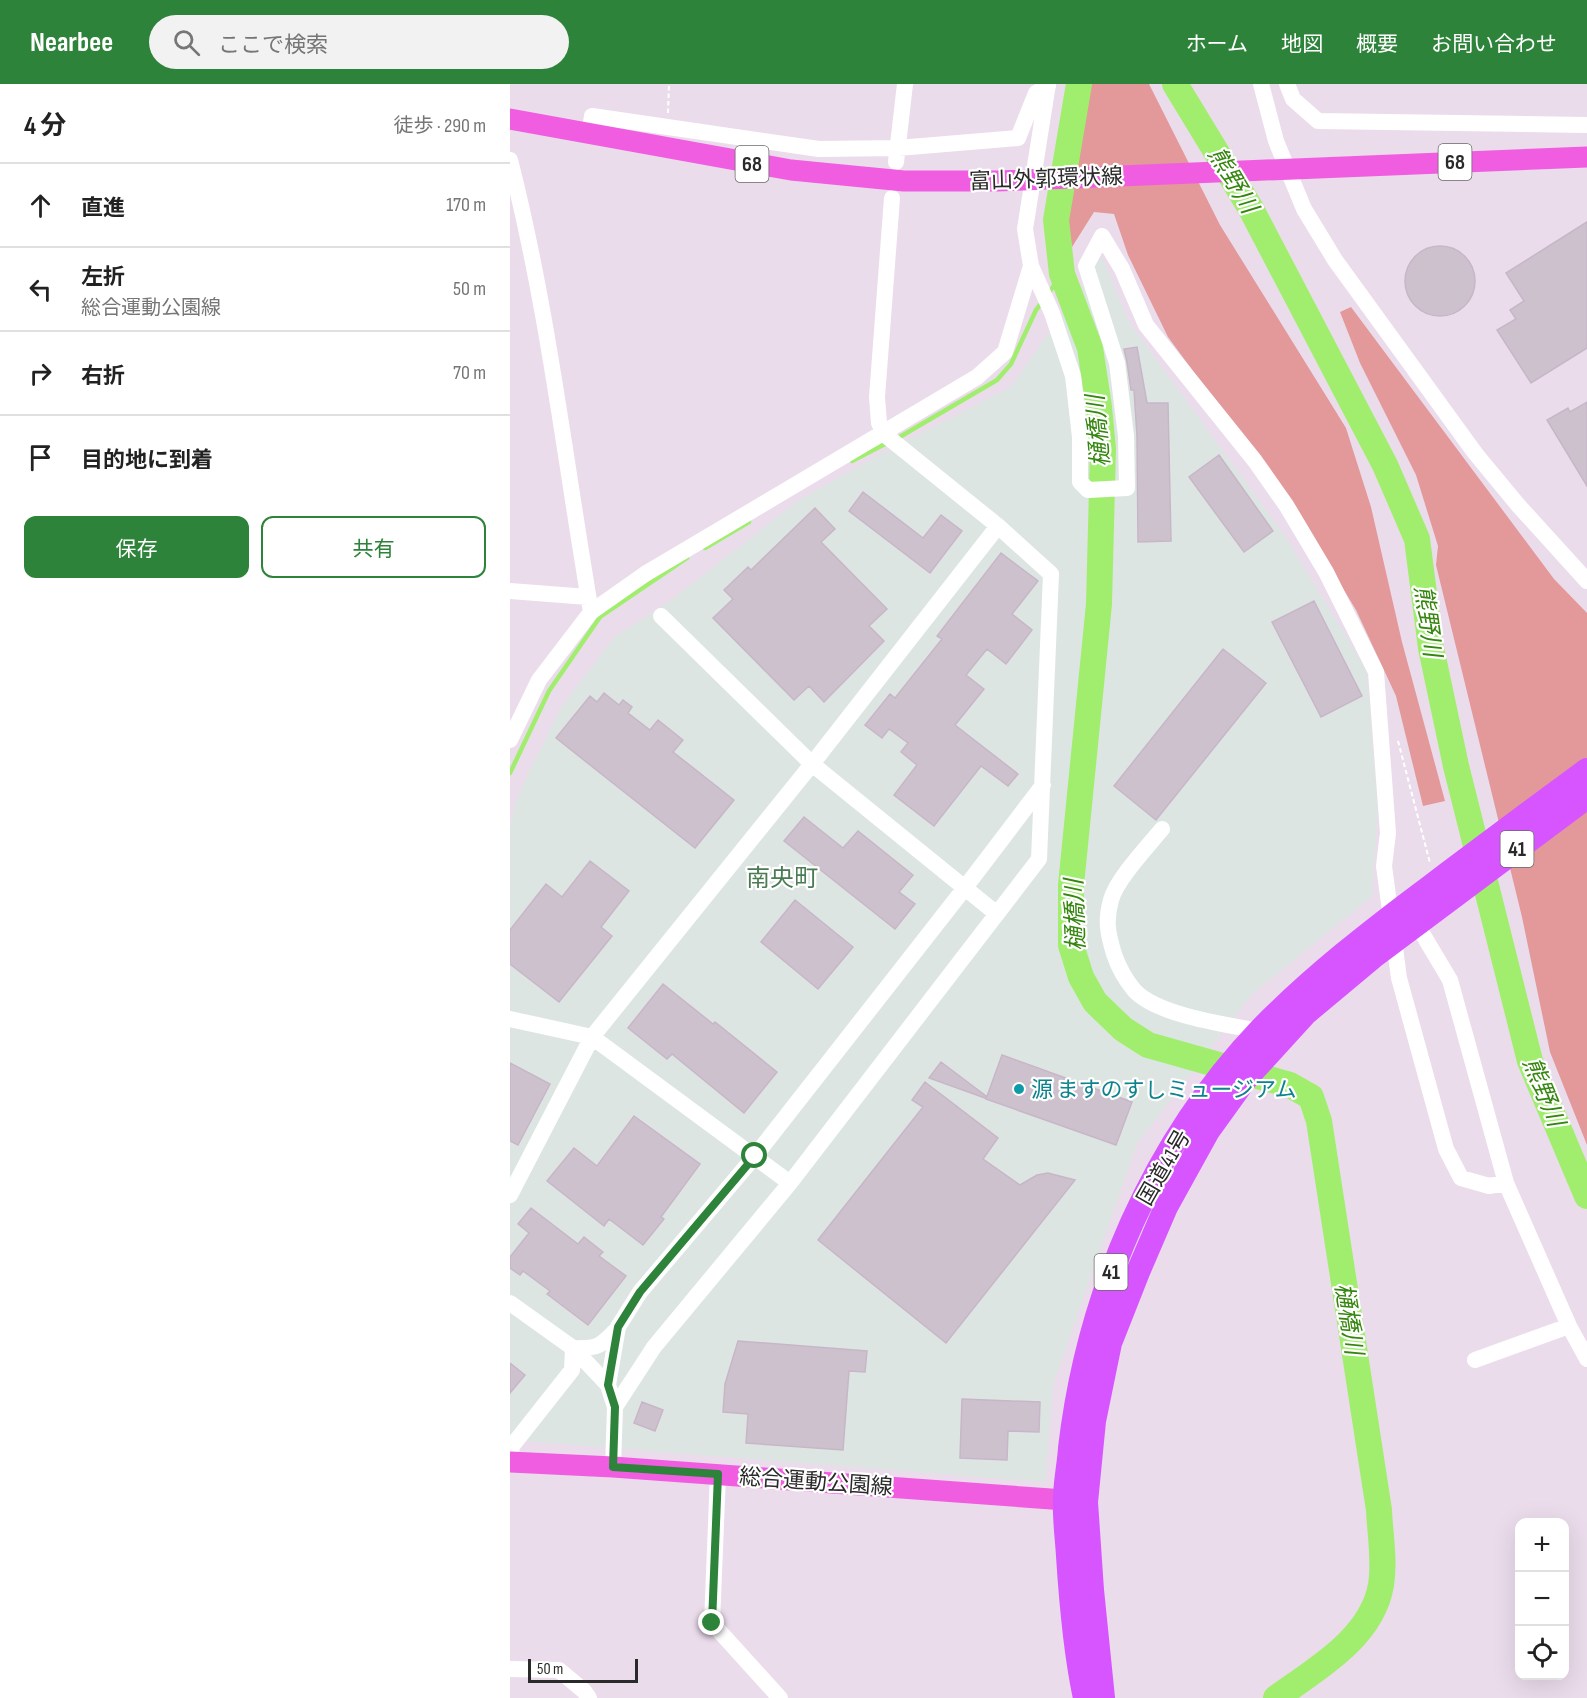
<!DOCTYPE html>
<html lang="ja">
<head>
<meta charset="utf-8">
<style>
	:root { --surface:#fff; --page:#f2f2f2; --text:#222; --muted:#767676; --line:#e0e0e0; --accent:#2e833a }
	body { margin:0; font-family:"Sofia Sans Condensed","Noto Sans JP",sans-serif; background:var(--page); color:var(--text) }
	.controls { position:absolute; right:18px; bottom:18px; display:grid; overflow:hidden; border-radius:12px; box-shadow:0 6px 24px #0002 }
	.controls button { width:54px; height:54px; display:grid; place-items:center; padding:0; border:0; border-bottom:2px solid var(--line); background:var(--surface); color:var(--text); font:30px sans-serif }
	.scale { position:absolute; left:18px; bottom:15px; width:110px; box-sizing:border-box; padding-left:6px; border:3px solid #2a2a2a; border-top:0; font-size:16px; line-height:21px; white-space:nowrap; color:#2a2a2a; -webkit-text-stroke:4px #fff; paint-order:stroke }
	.stop { position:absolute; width:18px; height:18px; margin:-14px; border:4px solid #2e833a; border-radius:50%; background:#fff }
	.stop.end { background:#2e833a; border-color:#fff; box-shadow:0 2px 6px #0008 }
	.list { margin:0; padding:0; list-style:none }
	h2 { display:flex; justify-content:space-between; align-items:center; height:78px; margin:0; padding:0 24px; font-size:26px }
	h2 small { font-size:20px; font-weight:400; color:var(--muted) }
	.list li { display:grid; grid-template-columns:39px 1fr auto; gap:18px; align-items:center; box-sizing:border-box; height:84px; padding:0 24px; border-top:2px solid var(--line) }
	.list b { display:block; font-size:22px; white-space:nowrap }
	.list p { margin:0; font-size:20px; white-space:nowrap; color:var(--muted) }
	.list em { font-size:20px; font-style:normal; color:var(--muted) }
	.actions { display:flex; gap:12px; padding:18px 24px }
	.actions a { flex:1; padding:14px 0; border:2px solid var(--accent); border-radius:12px; text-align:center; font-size:21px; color:var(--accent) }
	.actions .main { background:var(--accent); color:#fff }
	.icon { flex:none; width:33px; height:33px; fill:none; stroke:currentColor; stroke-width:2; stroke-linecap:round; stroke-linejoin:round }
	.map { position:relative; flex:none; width:1077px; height:1614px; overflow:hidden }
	header { display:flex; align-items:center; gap:36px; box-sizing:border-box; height:84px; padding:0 30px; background:var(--accent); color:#fff }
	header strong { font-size:28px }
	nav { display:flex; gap:33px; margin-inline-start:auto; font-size:21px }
	.search { width:420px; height:54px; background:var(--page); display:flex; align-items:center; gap:15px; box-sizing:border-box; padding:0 21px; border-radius:33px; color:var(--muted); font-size:22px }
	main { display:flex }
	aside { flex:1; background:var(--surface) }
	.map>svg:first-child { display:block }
</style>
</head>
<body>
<header>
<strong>Nearbee</strong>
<div class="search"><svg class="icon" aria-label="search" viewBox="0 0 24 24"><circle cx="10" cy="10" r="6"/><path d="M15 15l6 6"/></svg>ここで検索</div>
<nav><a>ホーム</a><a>地図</a><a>概要</a><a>お問い合わせ</a></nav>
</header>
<main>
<aside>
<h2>4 分<small>徒歩 · 290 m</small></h2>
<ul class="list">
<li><svg class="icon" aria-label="ahead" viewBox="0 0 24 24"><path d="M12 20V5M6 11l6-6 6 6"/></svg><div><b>直進</b></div><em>170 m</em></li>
<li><svg class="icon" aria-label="left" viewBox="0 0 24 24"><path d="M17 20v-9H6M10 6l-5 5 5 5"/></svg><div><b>左折</b><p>総合運動公園線</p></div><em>50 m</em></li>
<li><svg class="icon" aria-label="right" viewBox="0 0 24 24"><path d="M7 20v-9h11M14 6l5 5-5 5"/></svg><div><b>右折</b></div><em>70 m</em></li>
<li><svg class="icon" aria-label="arrive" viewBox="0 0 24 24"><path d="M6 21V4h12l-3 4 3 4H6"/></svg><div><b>目的地に到着</b></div></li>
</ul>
<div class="actions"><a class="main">保存</a><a>共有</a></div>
</aside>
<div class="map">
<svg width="1077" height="1614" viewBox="0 0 1077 1614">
	<rect width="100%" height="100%" fill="#ebdcec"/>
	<path fill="#dde5e2" d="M592 172 619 238 775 452 857 587 868 726 862 812 741 911 627 1060 543 1301 535 1398 0 1356V743L5 720 19 687 52 622 104 553 157 519 289 416 378 366 501 303Z"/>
	<path fill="#e39899" d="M578 0H639L710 141 836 344 861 423 892 558 935 717 913 722 886 612 846 526 788 430 658 253 618 171 604 130 584 128 562 163 557 133Z
		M841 223 1044 495 1077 529V1061L1040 968 1012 833 926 481 928 462 906 391 850 279 830 228Z"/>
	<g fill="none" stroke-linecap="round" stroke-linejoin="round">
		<path stroke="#a1ee6f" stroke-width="4.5" d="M538 210 552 190
			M388 354 487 296 501 280 526 226 533 217
			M342 377 377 359
			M195 464 239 438
			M0 689 39 607 90 533 177 474"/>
		<path stroke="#a1ee6f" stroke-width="26" d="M569 0 546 136 552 190 580 264 589 323 593 365 589 520 561 801V861L571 893 585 918 613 945 638 961 780 1001 801 1013 809 1037 869 1426C870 1450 875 1477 871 1501 862 1554 806 1585 766 1614
			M665 0 741 125 875 381 907 455 921 564 946 682 1020 977 1077 1112"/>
	</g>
	<path fill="#cec1ce" stroke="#c7b6c7" stroke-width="1.5" d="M1077 138V264L1021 299 987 246 1006 235 1000 226 1014 217 996 189Z
		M895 197a35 35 0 1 1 70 0a35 35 0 1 1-70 0Z
		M627 263 637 319H658L661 457 628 458 627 352 624 306H621L617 278 614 265Z
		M1077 318V402L1037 336 1058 324 1060 328Z
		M709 371 763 447 734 468 679 393Z
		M353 408 413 454 431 431 452 447 420 489 339 427Z
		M305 424 325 445 311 458 377 525 359 542 374 557 314 618 299 602 284 616 203 534 223 515 214 506 238 483 241 486Z
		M491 469 528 497 502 530 522 546 496 580 477 565 456 591 474 605 445 641 508 690 498 702 471 682 424 742 384 711 407 681 391 668 398 659 379 645 372 654 355 641 380 610 385 614 432 555 427 552Z
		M804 517 852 612 811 633 762 538Z
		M713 565 756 599 646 736 604 702Z
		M94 609 109 621 113 616 122 623 118 629 140 646 148 636 173 656 163 668 224 716 185 764 46 654 80 612 87 618Z
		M294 733 333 764 348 747 403 791 389 808 405 820 385 845 274 757Z
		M80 777 119 807 91 843 102 852 49 918 0 880V846L36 800 52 813Z
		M285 816 343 863 308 905 251 858Z
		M153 900 203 940 205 938 267 988 234 1029 162 970 157 975 118 944Z
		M492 971 622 1018 606 1061 476 1015Z
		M431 978 476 1012 475 1014 419 994Z
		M0 979 40 1000 8 1061 0 1057Z
		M415 998 488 1054 473 1075 510 1101 527 1091 538 1089 565 1096 436 1259 308 1156 413 1023 402 1016Z
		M124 1032 190 1080 151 1133 154 1135 133 1161 99 1135 94 1142 37 1097 64 1064 87 1082Z
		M21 1124 68 1160 74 1153 93 1168 89 1172 116 1192 78 1241 37 1210 40 1207 13 1187 10 1191 0 1184V1173L19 1149 8 1140Z
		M228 1257 357 1267 355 1288 339 1287 333 1366 236 1359 238 1330 213 1328 215 1300Z
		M0 1279 15 1291 0 1309Z
		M452 1315 530 1318 529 1348 498 1347 497 1376 450 1374Z
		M132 1318 153 1326 145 1347 124 1339Z"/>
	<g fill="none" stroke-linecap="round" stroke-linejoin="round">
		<path stroke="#fff" stroke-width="2" stroke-dasharray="4.5 3" stroke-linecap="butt" d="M158 29 159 0
			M888 657 920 779"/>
		<path stroke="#fff" stroke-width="16" d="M538 0 515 145 521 182 542 229 563 292 570 353V398L578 406 617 404 616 352 607 279 576 182 592 152 612 185 636 241 745 377 776 421 816 488 866 588 878 749 874 782 889 894 936 1065 951 1094 979 1102 996 1099
			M751 0 766 57 794 125 825 176 965 369 1008 421 1077 497
			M777 0 783 15 808 37 1077 41
			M79 51 82 32 309 65 388 64 508 54 526 9 538 2
			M0 76C38 225 55 377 81 528
			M386 78 395 0
			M0 507 78 513
			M151 532 302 680 487 830
			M0 656 29 596 81 528 135 490 467 293 495 268 521 182
			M652 745C638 762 606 796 601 816 595 837 598 850 604 870 608 882 615 895 624 906 646 931 717 941 750 947
			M906 839 940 896 996 1099 1059 1242 1077 1275
			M0 935 82 953 280 1099
			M0 1111 82 953 302 680 488 442
			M0 1219 63 1264 98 1301
			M965 1276 1059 1242
			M105 1323 144 1263 280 1099 529 775 541 490 488 442 374 350 369 339 367 313 382 114
			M0 1378 2 1362 62 1286 63 1264C88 1265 91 1262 108 1244
			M103 1383 105 1323 98 1301 108 1243 130 1208 245 1072 454 805 533 701
			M208 1390 202 1539 270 1614
			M0 1585 49 1586 74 1607 79 1614"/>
		<path stroke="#f05de1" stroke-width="21" d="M0 35 281 86 394 97H487L1077 73
			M0 1378 103 1383 569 1417"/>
		<path stroke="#d755fe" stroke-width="24" d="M575 1614C565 1568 561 1519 558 1472 557 1454 554 1434 555 1415 555 1398 559 1381 560 1364 578 1210 643 1058 751 945 803 892 862 846 921 802 973 763 1025 724 1077 686
			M593 1614 582 1506 576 1418 584 1337 600 1259 628 1188 656 1123 698 1047 734 997 796 929 863 873 1077 713"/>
	</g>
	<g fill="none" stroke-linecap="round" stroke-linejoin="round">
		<path stroke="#2e833a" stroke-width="8" d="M202 1539 208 1390 103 1383 105 1323 98 1301 108 1243 130 1208 245 1072"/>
	</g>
	<circle fill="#0f9aa8" stroke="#fff" stroke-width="2" cx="509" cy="1005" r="6"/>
	<g text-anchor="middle" stroke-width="4.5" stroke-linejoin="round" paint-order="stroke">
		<g fill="#fff" stroke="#6a6a6a" stroke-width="1.5">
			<rect x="928.5" y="60" width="33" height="36" rx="4.5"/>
			<rect x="225.5" y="62" width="33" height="36" rx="4.5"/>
			<rect x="990.5" y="747" width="33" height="36" rx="4.5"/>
			<rect x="584.5" y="1170" width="33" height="36" rx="4.5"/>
		</g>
		<g font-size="21" font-weight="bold" fill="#2a2a2a">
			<text x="945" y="85">68</text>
			<text x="242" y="87">68</text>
			<text x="1007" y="772">41</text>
			<text x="601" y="1195">41</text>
		</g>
		<g font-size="22" fill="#2a2a2a" stroke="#fff">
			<text transform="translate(536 94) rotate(-2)" y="8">富山外郭環状線</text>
			<text transform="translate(653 1083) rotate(-60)" y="8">国道41号</text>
			<text transform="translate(306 1397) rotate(4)" y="8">総合運動公園線</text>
		</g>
		<g font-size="22" fill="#0d838f" stroke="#fff" text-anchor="start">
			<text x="521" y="1013">源 ますのすしミュージアム</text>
		</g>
		<g font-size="24" font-style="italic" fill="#35860e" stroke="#fff">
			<text transform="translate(723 96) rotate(59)" y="8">熊野川</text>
			<text transform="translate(588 347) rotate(-95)" y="8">樋橋川</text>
			<text transform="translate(918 537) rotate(82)" y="8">熊野川</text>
			<text transform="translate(565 831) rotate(-92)" y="8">樋橋川</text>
			<text transform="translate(1034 1008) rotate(68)" y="8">熊野川</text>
			<text transform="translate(839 1235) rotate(81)" y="8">樋橋川</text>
		</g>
		<g font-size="24" fill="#4a7b52" stroke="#fff">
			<text x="272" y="802">南央町</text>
		</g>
	</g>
</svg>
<div class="controls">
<button>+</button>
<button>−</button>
<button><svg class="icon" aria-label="locate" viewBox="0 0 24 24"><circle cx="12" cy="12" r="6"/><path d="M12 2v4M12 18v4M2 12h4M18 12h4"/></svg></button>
</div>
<div class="scale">50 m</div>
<div class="stop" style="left:245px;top:1072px"></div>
<div class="stop end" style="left:202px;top:1539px"></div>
</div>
</main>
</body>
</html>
